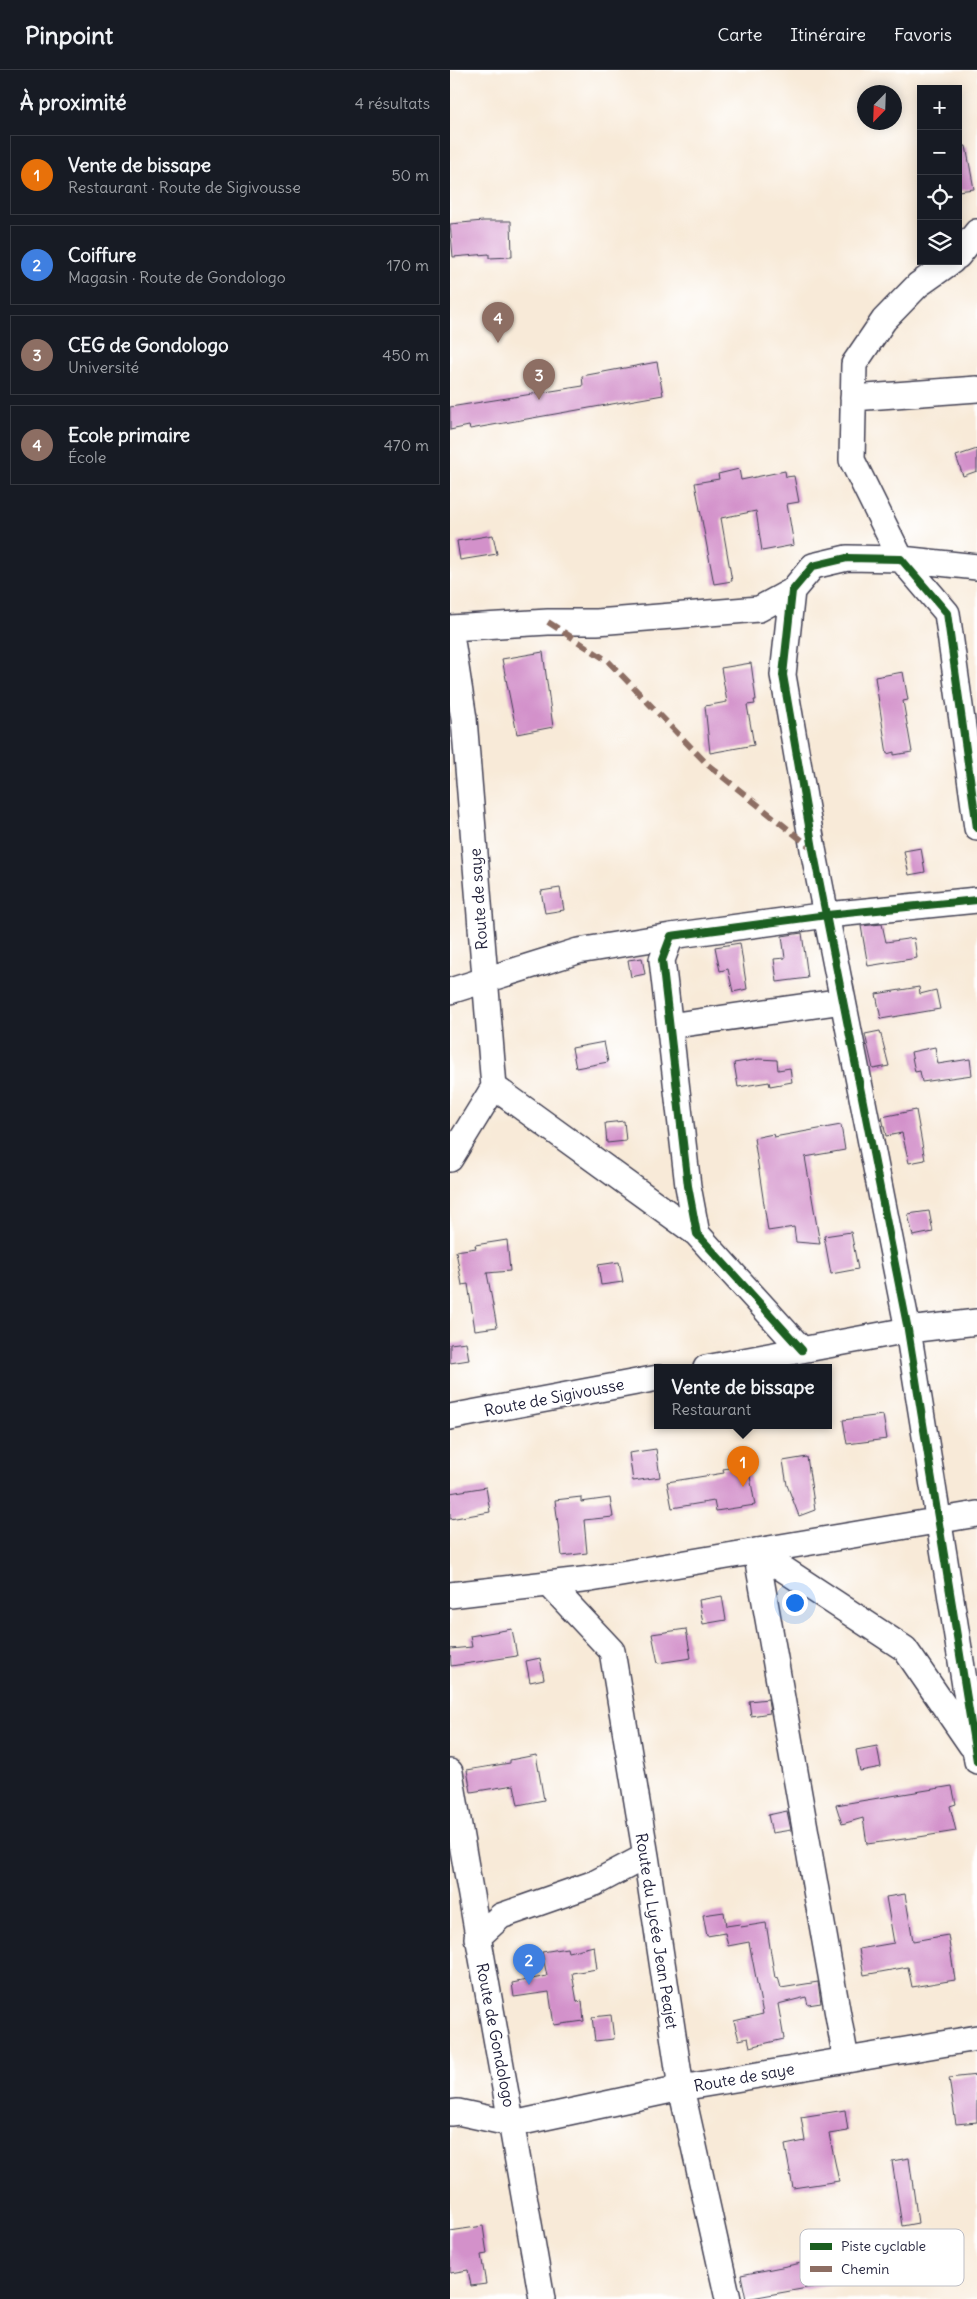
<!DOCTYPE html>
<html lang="fr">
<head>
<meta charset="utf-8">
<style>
	:root { --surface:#171b24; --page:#20242c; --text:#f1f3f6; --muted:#9ea1a6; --line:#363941; --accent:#c8321e }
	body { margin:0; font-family:Delius,sans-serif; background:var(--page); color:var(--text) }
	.controls { position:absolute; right:15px; top:15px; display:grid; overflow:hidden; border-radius:0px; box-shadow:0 2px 12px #0003 }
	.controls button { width:45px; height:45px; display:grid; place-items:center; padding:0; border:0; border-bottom:1px solid var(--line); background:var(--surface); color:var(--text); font:25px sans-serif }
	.compass { position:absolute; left:407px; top:15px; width:45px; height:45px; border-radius:50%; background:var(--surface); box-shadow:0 2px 12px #0003; rotate:203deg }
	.you { position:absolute; left:344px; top:1532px; width:18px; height:18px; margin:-12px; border:4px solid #fff; border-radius:50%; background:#1a73e8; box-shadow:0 0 0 8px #1a73e833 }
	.badge { display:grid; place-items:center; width:32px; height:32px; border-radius:50%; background:var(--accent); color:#fff; font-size:16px; font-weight:700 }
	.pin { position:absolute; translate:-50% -41px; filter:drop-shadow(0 1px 2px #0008) }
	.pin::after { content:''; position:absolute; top:26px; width:18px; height:15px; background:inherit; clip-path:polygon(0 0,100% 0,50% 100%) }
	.popup { position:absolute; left:204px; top:1294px; width:178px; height:65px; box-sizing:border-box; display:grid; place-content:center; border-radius:0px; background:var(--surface); filter:drop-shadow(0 1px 4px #0005); font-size:16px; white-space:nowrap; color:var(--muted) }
	.popup b { font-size:19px; color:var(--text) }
	.popup::after { content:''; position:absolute; left:50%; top:100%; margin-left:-10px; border:10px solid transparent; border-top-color:var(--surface) }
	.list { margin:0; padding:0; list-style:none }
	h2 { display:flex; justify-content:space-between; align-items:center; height:65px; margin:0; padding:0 20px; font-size:21px }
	h2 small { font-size:16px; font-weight:400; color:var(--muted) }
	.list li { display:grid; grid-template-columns:32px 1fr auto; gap:15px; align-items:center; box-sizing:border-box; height:80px; margin:0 10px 10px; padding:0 10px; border:1px solid var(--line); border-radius:0px }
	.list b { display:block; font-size:19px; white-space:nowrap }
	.list p { margin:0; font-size:16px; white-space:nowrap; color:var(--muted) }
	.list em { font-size:16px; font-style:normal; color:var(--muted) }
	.icon { flex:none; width:28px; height:28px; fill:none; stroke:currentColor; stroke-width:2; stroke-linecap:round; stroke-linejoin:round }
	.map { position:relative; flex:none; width:527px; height:2229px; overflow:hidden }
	header { display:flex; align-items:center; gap:30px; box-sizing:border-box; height:70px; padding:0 25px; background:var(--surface); border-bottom:1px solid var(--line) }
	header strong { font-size:24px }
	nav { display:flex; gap:28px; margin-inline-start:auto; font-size:18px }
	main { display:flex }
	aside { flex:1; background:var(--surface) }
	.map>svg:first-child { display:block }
</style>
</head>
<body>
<header>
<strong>Pinpoint</strong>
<nav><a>Carte</a><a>Itinéraire</a><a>Favoris</a></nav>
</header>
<main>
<aside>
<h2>À proximité<small>4 résultats</small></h2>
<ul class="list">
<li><span class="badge" style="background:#e8710a">1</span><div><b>Vente de bissape</b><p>Restaurant · Route de Sigivousse</p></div><em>50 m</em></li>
<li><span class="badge" style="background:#3f7fe0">2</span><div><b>Coiffure</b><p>Magasin · Route de Gondologo</p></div><em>170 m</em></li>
<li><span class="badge" style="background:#8d6e63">3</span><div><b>CEG de Gondologo</b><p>Université</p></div><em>450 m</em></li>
<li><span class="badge" style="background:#8d6e63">4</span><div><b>Ecole primaire</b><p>École</p></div><em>470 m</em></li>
</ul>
</aside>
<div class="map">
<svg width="527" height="2229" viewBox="0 0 527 2229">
	<rect width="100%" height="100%" fill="#fff"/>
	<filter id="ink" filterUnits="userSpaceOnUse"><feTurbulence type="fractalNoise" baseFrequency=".02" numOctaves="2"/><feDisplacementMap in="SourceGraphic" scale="10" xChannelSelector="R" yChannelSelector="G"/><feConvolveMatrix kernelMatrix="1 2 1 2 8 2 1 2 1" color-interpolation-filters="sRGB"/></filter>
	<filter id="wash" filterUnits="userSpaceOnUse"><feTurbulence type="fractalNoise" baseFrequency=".0096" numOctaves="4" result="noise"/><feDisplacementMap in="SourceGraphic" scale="20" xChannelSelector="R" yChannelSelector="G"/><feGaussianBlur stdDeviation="1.12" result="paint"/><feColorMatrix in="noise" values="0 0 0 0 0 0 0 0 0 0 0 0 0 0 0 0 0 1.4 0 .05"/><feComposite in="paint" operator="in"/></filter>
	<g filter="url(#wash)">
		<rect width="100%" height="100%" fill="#f8ead8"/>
		<g id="blocks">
			<path fill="#d391ca" d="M508 76H516L524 119 508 121Z
				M33 151H61L62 187 39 188V184L3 187 0 154Z
				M207 292 213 325 20 359 19 356 0 360V337L133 316 132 306Z
				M527 379V401L513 406 506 386Z
				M289 399 291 410 335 401 336 407 344 406 349 432 337 434 344 475 312 481 306 441 271 448 282 511 264 514 245 413 269 409 268 404Z
				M43 465 47 484 10 490 7 471Z
				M93 582 103 657 67 664 52 589Z
				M301 593 306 630H304L305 634 297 635 304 675 260 683 255 636 277 632 271 598Z
				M453 602 458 630 453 631 462 682 444 685V682L437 684 425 607Z
				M471 778 475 802 459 805 454 781Z
				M110 818 114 840 95 843 91 821Z
				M432 854 436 872 464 868 467 888 418 896 411 856Z
				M352 863 358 908 327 912 324 889 335 888 332 866Z
				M290 873 297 919 283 922 278 899 270 901 265 877Z
				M192 888 195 904 181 907 178 890Z
				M469 917 470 924 486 920 490 939 431 949 426 924Z
				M430 961 439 996 423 999 415 964Z
				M154 972 158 992 126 998 122 978Z
				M485 977 488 994 520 989 522 1005 472 1012 470 1001 465 1002 461 982Z
				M309 989 327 990 328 1000 340 998 342 1012 320 1016 319 1012 288 1017 284 993Z
				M466 1040 475 1090 459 1093 452 1063 436 1066 432 1047Z
				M174 1051 176 1071 157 1073 155 1053Z
				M391 1055 395 1080 355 1087 370 1174 346 1172 344 1157 318 1161 304 1068 323 1064 324 1067Z
				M479 1141 483 1162 463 1166 458 1144Z
				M401 1162 408 1199 381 1204 374 1166Z
				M57 1170 60 1201 37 1203 47 1257 25 1260 18 1214 12 1215 6 1181 26 1178 25 1175Z
				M169 1192 173 1212 151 1215 148 1195Z
				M16 1272 19 1290 0 1293V1274Z
				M433 1345 437 1369 397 1374 393 1350Z
				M206 1379 210 1407 183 1411 179 1383Z
				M357 1387 365 1440 349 1446 337 1415 333 1391Z
				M298 1395 305 1435 266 1441 264 1431 222 1438 217 1412 274 1403 273 1399Z
				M36 1417 40 1442 0 1449V1423Z
				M131 1427V1432L160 1428 163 1447 134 1450 137 1483 112 1486 105 1430Z
				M272 1526 276 1550 253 1554 249 1530Z
				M62 1559 67 1586 1 1596 0 1579 22 1577 20 1566Z
				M236 1559 241 1588 208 1593 202 1564Z
				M90 1588 94 1609 80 1612 76 1591Z
				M318 1629 320 1643 301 1646 299 1631Z
				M427 1676 431 1697 410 1701 406 1680Z
				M86 1685 94 1730 68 1735 64 1715 21 1722 17 1700 60 1693V1690Z
				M502 1716 506 1734 500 1736 506 1761 469 1767 417 1774 413 1748 392 1754 386 1735Z
				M337 1741 341 1760 322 1763 318 1745Z
				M455 1824 463 1871 498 1865 505 1910 462 1917 458 1897 414 1905 409 1879 444 1873 436 1827Z
				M274 1842 276 1856 290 1854 291 1857 316 1853 325 1908 328 1907 331 1918 368 1912 371 1933 358 1935 356 1927 328 1934 334 1969 300 1977 298 1968 289 1970 284 1951 313 1944 299 1872 278 1876 275 1863 257 1866 253 1845Z
				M144 1876 147 1899 122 1903 127 1932 132 1931 134 1951 104 1955 99 1922 64 1927 62 1913 97 1906 92 1882 117 1878 118 1882Z
				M161 1945 164 1969 145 1971 142 1947Z
				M527 2005V2052L506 2054 499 2008Z
				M395 2040 398 2061 379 2064 389 2111 343 2118 335 2075 355 2071 351 2047Z
				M459 2088 468 2153 452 2156 442 2091Z
				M33 2156 37 2184 31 2185 36 2214 21 2216 18 2200 0 2203V2161Z
				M407 2182 413 2208 296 2229 291 2205Z"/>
		</g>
	</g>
	<g filter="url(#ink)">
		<use href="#blocks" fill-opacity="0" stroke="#424053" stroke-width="1"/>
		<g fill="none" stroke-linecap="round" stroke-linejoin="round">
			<defs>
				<path id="minor" d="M508 186 527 162
					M502 191 468 215 434 250 404 294 402 390 451 489 527 497
					M403 328 527 319
					M0 558 14 649 44 1017 0 1089
					M0 558 98 552H147L309 539 342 521
					M527 758 497 543 451 489 397 488 363 496 342 521 333 605 363 779 458 1260 527 1691
					M0 921 128 881 221 866
					M219 956 393 931
					M44 1017 247 1164
					M352 1280 247 1164 238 1116 212 890 221 866 377 845 527 830
					M256 1298 458 1260 527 1252
					M0 1347 208 1308
					M306 1481 396 1990
					M306 1481 455 1579 521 1675
					M99 1514 162 1581 196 1786 231 2018 278 2229
					M0 1525 141 1509 527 1444
					M0 1702C29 1878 62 2053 92 2229
					M27 1868 51 1846 145 1813 196 1786
					M0 2043 8 2042 63 2054 231 2018 527 1968"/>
			</defs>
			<use href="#minor" stroke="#424053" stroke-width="28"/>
			<use href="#minor" stroke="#fff" stroke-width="25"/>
			<path stroke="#8d6e63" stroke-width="6" stroke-dasharray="12 6" stroke-linecap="butt" d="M98 552 158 591 258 695 363 779"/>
			<defs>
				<path id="cycleway" d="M527 758 497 543 451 489 397 488 363 496 342 521 333 605 363 779 458 1260 527 1691
					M352 1280 247 1164 238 1116 212 890 221 866 377 845 527 830"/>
			</defs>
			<use href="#cycleway" stroke="#fff" stroke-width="11"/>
			<use href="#cycleway" stroke="#1b5e20" stroke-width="8"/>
		</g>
	</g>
	<g text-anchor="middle" stroke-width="4" stroke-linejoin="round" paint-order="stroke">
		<g font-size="16" fill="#22223b" stroke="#fff">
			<text transform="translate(28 829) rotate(-94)" y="6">Route de saye</text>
			<text transform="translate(104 1327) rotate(-11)" y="6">Route de Sigivousse</text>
			<text transform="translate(207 1861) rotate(81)" y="6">Route du Lycée Jean Peajet</text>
			<text transform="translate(46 1965) rotate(79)" y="6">Route de Gondologo</text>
			<text transform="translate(294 2007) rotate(-10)" y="6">Route de saye</text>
		</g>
	</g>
	<rect x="350" y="2159" width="164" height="57" rx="8" fill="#fff" stroke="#bdbdc4" stroke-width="1"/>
	<rect x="360" y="2173" width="22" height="7" fill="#1b5e20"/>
	<rect x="360" y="2196" width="22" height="6" fill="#8d6e63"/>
	<g font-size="14" fill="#22223b">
		<text x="391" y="2181">Piste cyclable</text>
		<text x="391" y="2204">Chemin</text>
	</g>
</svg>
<div class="controls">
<button>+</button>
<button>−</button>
<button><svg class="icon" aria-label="locate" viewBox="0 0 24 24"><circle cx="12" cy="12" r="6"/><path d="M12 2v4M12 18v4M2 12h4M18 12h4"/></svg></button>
<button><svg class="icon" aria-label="layers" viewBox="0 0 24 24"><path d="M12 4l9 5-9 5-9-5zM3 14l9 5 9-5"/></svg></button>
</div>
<svg class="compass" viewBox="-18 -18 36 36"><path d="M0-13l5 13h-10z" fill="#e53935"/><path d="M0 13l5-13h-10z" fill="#9ea1a6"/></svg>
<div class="you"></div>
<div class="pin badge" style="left:293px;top:1417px;background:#e8710a">1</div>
<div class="popup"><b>Vente de bissape</b>Restaurant</div>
<div class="pin badge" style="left:79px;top:1915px;background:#3f7fe0">2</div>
<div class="pin badge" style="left:89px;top:330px;background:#8d6e63">3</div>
<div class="pin badge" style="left:48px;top:273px;background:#8d6e63">4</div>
</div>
</main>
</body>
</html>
